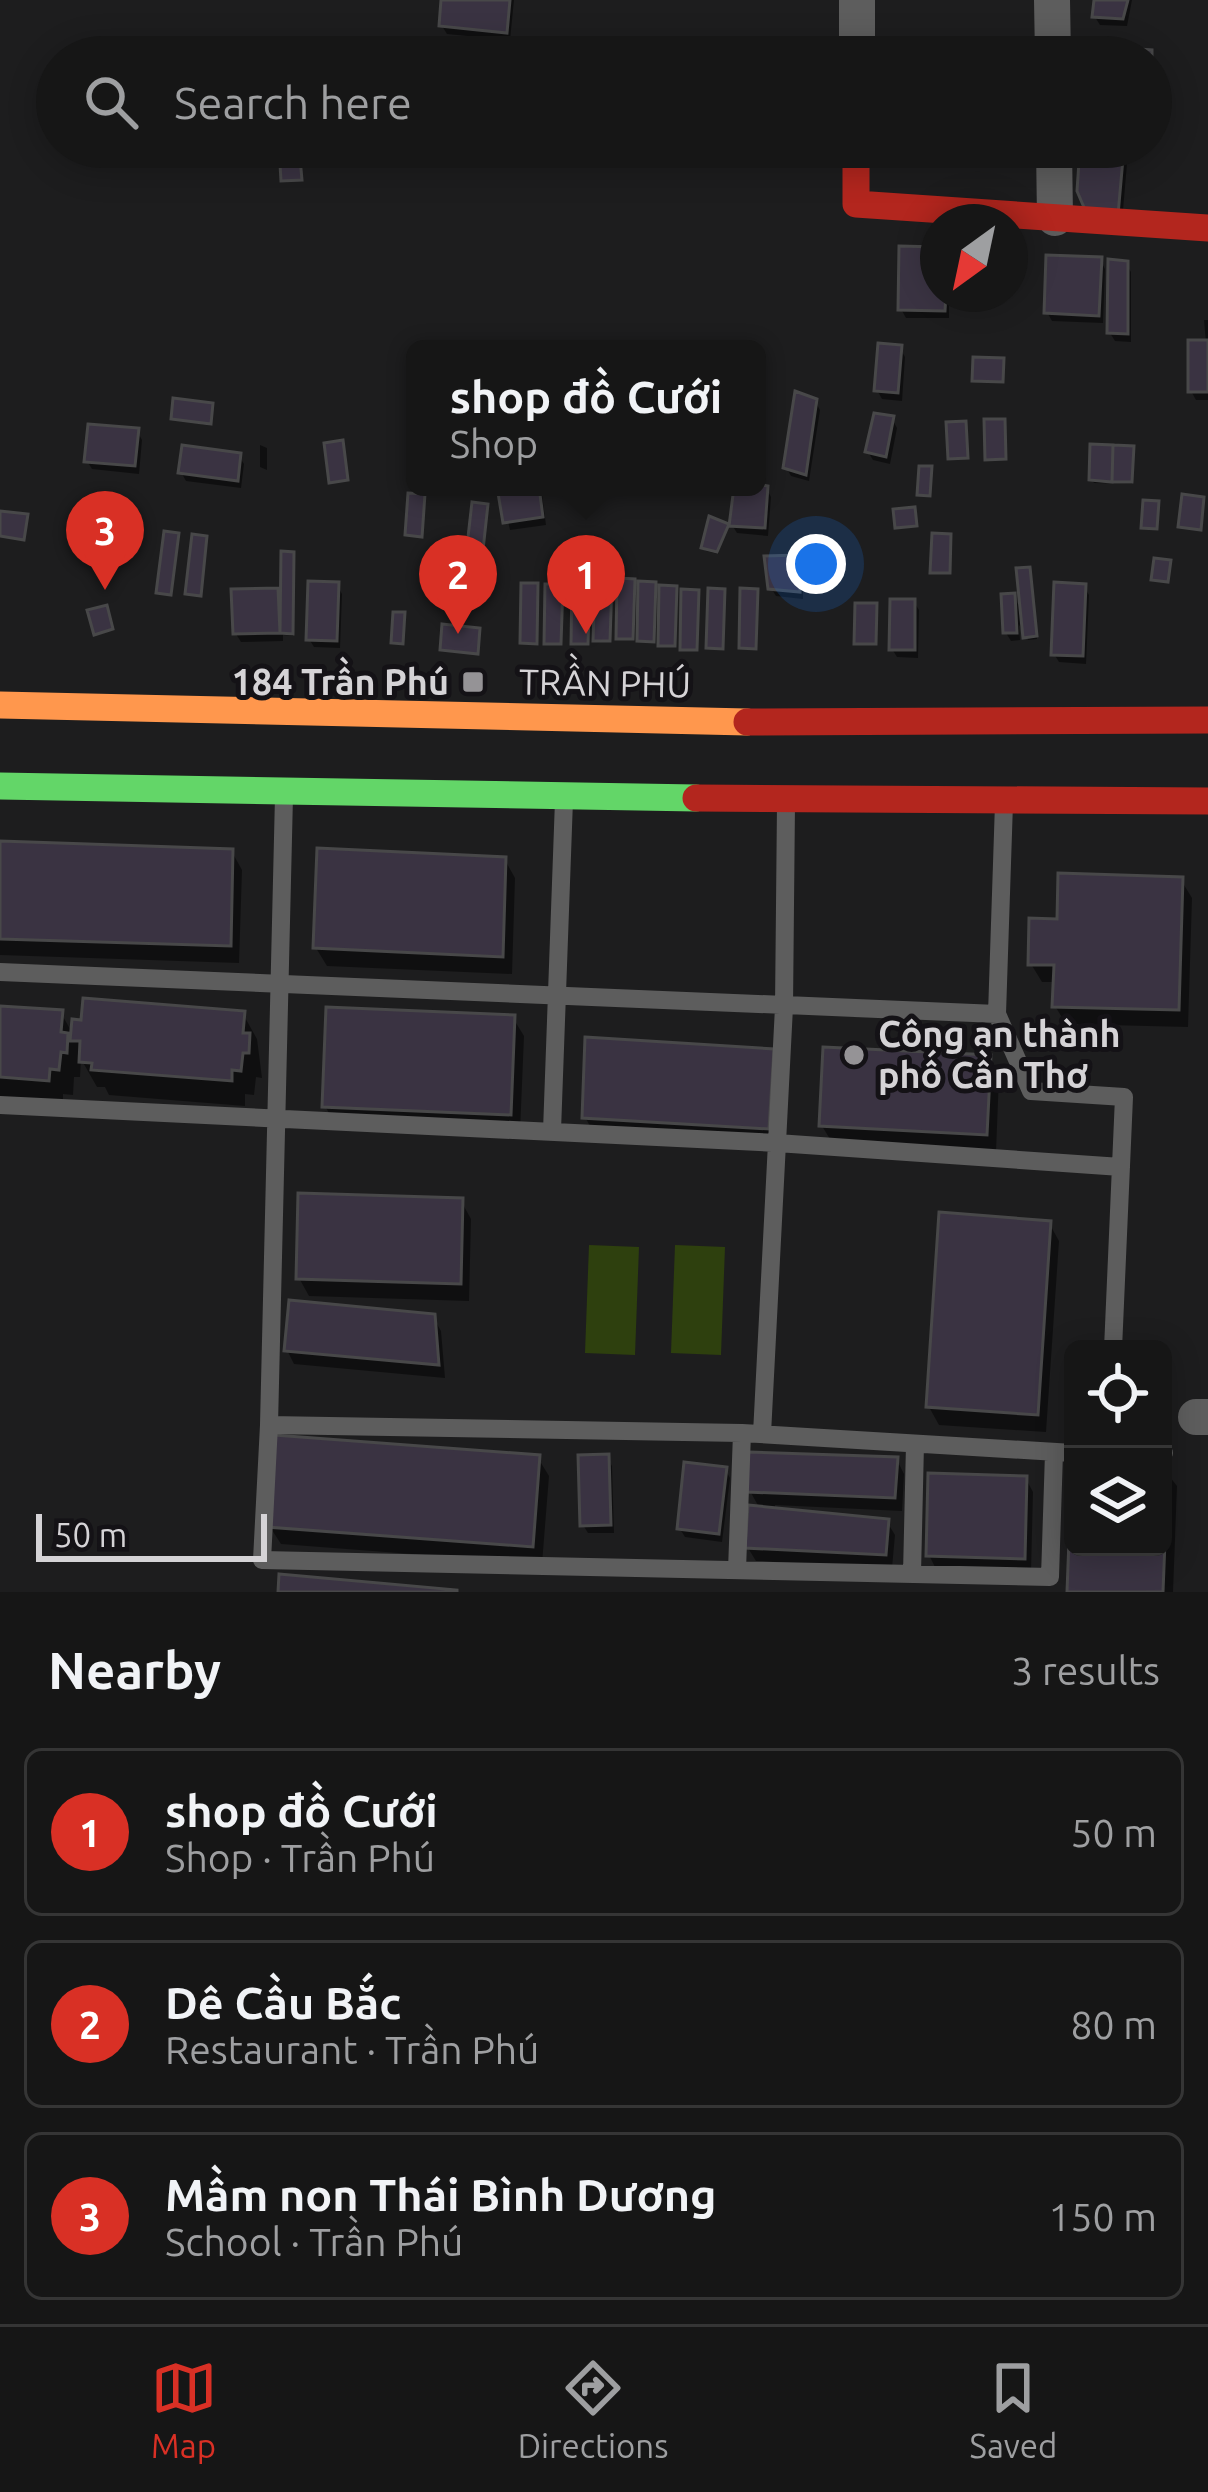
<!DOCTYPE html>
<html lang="en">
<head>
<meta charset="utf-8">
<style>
	:root { --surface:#161616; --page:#232323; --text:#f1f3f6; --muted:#9e9fa1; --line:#353535; --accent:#d93025 }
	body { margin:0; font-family:Ubuntu,sans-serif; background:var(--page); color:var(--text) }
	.controls { position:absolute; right:36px; bottom:36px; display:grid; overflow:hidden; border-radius:18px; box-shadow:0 6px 30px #0003 }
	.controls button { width:108px; height:108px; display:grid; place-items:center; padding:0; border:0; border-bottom:3px solid var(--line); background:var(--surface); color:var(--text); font:60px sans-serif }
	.compass { position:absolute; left:920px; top:204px; width:108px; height:108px; border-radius:50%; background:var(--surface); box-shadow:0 6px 30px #0003; rotate:213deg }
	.scale { position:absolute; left:36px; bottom:30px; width:231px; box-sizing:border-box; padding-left:12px; border:6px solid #d5d3d6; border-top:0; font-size:33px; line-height:42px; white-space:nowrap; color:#d5d3d6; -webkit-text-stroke:9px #141216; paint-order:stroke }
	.you { position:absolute; left:816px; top:564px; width:42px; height:42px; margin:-30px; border:9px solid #fff; border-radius:50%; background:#1a73e8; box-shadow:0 0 0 18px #1a73e833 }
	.badge { display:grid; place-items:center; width:78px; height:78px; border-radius:50%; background:var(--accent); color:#fff; font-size:39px; font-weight:700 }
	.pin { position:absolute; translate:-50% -99px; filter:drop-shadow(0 3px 6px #0008) }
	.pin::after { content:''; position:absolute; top:63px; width:42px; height:36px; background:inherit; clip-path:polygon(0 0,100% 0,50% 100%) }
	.popup { position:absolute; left:406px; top:340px; width:360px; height:156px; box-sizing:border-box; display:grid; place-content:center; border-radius:18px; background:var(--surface); filter:drop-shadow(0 3px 9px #0005); font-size:39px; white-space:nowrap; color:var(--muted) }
	.popup b { font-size:45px; color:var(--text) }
	.popup::after { content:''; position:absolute; left:50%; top:100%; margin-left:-24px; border:24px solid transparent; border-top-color:var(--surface) }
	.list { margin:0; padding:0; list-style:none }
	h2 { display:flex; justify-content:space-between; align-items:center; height:156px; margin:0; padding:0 48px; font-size:51px }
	h2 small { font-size:39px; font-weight:400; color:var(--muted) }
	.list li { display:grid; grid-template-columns:78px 1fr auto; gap:36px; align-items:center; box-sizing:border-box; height:168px; margin:0 24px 24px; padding:0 24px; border:3px solid var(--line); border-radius:18px }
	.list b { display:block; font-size:45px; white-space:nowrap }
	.list p { margin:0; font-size:39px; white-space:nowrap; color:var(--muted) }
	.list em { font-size:39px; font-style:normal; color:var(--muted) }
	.icon { flex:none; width:66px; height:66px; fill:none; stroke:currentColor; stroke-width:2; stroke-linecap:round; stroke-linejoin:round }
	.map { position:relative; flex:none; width:1208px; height:1592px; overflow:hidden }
	.search { position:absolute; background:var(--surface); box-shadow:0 6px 30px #0003; left:36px; right:36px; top:36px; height:132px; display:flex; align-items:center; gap:30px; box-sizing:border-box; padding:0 42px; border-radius:66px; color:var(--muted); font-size:45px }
	.sheet { height:732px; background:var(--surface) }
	nav { display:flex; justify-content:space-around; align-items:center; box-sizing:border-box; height:168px; border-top:3px solid var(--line); background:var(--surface); font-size:33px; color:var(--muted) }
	nav a { display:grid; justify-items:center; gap:6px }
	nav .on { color:var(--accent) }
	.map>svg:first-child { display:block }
</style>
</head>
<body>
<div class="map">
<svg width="1208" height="1592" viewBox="0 0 1208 1592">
	<rect width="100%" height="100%" fill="#1d1d1e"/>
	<path fill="#2e400e" d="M589 1245 639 1247 635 1355 585 1353Z
		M675 1245 725 1247 721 1355 671 1353Z"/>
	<path fill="#0007" d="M444 0H514L510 40 447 34 442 26Z
		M1097 0H1132L1127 26 1100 25 1095 17Z
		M1150 53 1155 62 1156 77H1151V57H1096Z
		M1083 147H1125L1128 152 1122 222Z
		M938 250V294H949V318H906L901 309Z
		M1100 260 1105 269 1103 323 1052 321 1047 312Z
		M1126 264 1131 272V342L1115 341 1110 333Z
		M1204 320H1208V400H1196L1191 391 1206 343Z
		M900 348 905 357 902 401 882 399 877 390Z
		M815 401 820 410 809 481 791 476 786 467Z
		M212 405V426L174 419Z
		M892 419 897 428 890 464 873 460 868 452Z
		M137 431 142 440 139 474 92 469 87 461Z
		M260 445 267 448V470L260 467Z
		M1134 452 1132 484 1094 483 1092 480Z
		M239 456 244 464 241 488 186 481 181 472Z
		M500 487H541L546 525 510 530Z
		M766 488 771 497 768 536 737 533 732 525Z
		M727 526 718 554 706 551 704 547Z
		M118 531 121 542 100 545 97 533Z
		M292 555 293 636 283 635V641L241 642 236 634 276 591 283 603Z
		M799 558 803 567V599L776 596 771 588Z
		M1031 574 1037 639 1028 640 1019 625 1020 640 1011 641 1006 633 1013 596 1024 614Z
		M337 585 342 594 340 648 314 647 309 639Z
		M1084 587 1089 595 1086 664 1059 662 1054 654Z
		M914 602 919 610 918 658 897 657 892 649Z
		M0 844 232 852 242 870 239 963 0 955Z
		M505 860 515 878 512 974 327 966 316 948Z
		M1181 880 1192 898 1188 1027 1066 1024 1055 1006 1056 982H1042L1031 964 1060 922Z
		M0 1009 61 1013 74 1036 243 1014 257 1039 262 1078 256 1077 254 1095 245 1094V1106L109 1095 105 1087H97L81 1059 80 1077H74L73 1095 63 1094V1106L0 1101Z
		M513 1018 524 1036 520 1132 335 1124 325 1106Z
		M772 1052 778 1146 595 1135 585 1117Z
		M989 1058 999 1076 996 1152 833 1144 822 1126Z
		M461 1201 471 1219 469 1301 309 1296 299 1278Z
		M1049 1223 1059 1241 1046 1432 939 1425 929 1407Z
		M433 1317 441 1331 445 1378 294 1364 287 1350Z
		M607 1457 612 1466 614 1533H588L583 1525Z
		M538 1458 549 1476 542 1564 281 1544 270 1527Z
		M897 1460 904 1474 902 1511 775 1505V1510L887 1522 895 1535 892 1568 756 1561 748 1548 760 1509 750 1491Z
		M1163 1468 1177 1486 1173 1592H1070L1073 1513V1547H1163Z
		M725 1469 730 1478 722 1542 685 1537 680 1529Z
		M1026 1479 1033 1492 1031 1572 936 1569 929 1555Z"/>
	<path fill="#3a3342" stroke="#484849" stroke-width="3" d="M441 0H510L507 33 439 26Z
		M1094 0H1128L1123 19 1092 17Z
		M1093 46 1152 50V69L1151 57H1093Z
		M279 147H299L302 180 281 181Z
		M1080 147H1124L1118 215 1086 212 1077 191Z
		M899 246 938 247V294H946L945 311 898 310Z
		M1046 255 1102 257 1099 316 1044 313Z
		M1108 259 1128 261V334L1107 333Z
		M1188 340H1208V392H1188Z
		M878 343 902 345 898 393 874 391Z
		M973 357 1004 358 1003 382 972 381Z
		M795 391 817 399 806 475 783 468Z
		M173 398 213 403 211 424 171 419Z
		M874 413 894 416 886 457 865 452Z
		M984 419H1005L1006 459 985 460Z
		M966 421 968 458 948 459 946 422Z
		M88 424 139 428 135 466 84 462Z
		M343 440 348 480 329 483 324 443Z
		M1090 444 1113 445 1112 482 1089 480Z
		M182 445 241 453 238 481 178 473Z
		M1113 445 1134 446 1132 482H1112Z
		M919 466H932L930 496 917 495Z
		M757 484 768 486 765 528 729 526 734 487Z
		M497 487H539L543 517 503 523Z
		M408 493 425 494 422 537 405 535Z
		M1182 494 1204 497 1201 530 1178 527Z
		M1143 500 1159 501 1157 529 1141 528Z
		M472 502 488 504 483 550 467 546Z
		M915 507 917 526 895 528 893 509Z
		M0 511 28 514 24 540 0 536Z
		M709 516 729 524 717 552 701 548Z
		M164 531 179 533 171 595 156 593Z
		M932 533 951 534 950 573H930Z
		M192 534 207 536 201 596 185 594Z
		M281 551 294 552 293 634 280 633Z
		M800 555V592L768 589 764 556Z
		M1154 558 1171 560 1168 582 1151 580Z
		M1030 567 1037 636 1023 638 1016 568Z
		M617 578 635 579 633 639H616Z
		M308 581 339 582 337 641 306 640Z
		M595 581H612L610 641H593Z
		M638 581 656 582 654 642 637 641Z
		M1054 582 1086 584 1083 656 1051 655Z
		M521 583H538L537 644 520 643Z
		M545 584H563L561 644H544Z
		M572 584H590L588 644H571Z
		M659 585 677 586 675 646H658Z
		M278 588 280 633 233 634 231 589Z
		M708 588 725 589 723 649 706 648Z
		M740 588 758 589 756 649 739 648Z
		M681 589 699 590 697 650H680Z
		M1015 593 1017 633H1003L1001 594Z
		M890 599H915V650H889Z
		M855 603H877L876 644H854Z
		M107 605 113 629 94 635 87 610Z
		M393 612H405L403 644 391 643Z
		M442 624 480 628 478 654 440 650Z
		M0 841 233 849 231 946 0 939Z
		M317 848 506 857 503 957 313 948Z
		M1058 873 1183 877 1179 1010 1052 1007 1054 965H1028L1029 918 1057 919Z
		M83 998 245 1011 243 1033H250L249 1053H243L241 1071 232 1070V1081L91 1070 92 1063 79 1062 80 1041H70L72 1019 81 1020Z
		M0 1006 63 1010 61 1032 68 1033 67 1053 61 1052 59 1070 50 1069 49 1081 0 1077Z
		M326 1007 515 1015 511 1115 322 1107Z
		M585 1037 774 1049 769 1129 582 1118Z
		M823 1047 991 1055 987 1135 819 1126Z
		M298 1193 463 1198 461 1284 296 1279Z
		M939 1212 1051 1221 1038 1415 926 1407Z
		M289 1300 435 1314 439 1365 284 1351Z
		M274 1435 540 1455 533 1547 267 1527Z
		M748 1452 898 1457 895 1498 747 1492Z
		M609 1454 611 1525 580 1526 578 1455Z
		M1072 1461 1073 1547H1163V1465H1168L1163 1592H1067Z
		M684 1462 727 1467 719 1534 677 1529Z
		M928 1473 1027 1476 1025 1559 926 1556Z
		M748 1505 889 1519 886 1555 745 1548Z
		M279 1574 457 1590V1592H278Z"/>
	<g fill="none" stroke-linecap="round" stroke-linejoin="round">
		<path stroke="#5d5d5d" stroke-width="18" d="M284 796 269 1425 262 1560 1050 1577 1054 1453
			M0 972 997 1014 1031 1091 1124 1097 1113 1349
			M997 1014 1004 803
			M0 1105 777 1143 1121 1167
			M552 1131 564 800
			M269 1425 742 1433 1073 1453
			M762 1434 784 1007 786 803
			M1163 1453H1164
			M737 1570 742 1433
			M912 1574 915 1444"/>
		<path stroke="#5d5d5d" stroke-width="36" d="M1052 0 1053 57
			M857 57V0
			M1054 147 1055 218
			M1196 1417H1208"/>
		<path stroke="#63d668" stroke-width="27" d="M0 786 696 798"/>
		<path stroke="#ff974d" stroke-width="27" d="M0 705 747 722"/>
		<path stroke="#b3261e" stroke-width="27" d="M856 147V204L1208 228
			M747 722 1208 720
			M696 798 1208 801"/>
	</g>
	<g fill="#959396" stroke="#141216" stroke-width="4.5">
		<rect x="461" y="670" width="24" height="24" rx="6"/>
		<circle cx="854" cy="1055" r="12"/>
	</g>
	<g text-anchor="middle" stroke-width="10" stroke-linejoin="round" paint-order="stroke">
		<g font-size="36" font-weight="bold" fill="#d5d3d6" stroke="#141216" text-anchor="end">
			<text x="449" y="695">184 Trần Phú</text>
			<text x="878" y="1047" text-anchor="start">Công an thành<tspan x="878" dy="41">phố Cần Thơ</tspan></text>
		</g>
		<g font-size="36" fill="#d5d3d6" stroke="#141216">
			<text transform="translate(605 683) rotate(1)" y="13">TRẦN PHÚ</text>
		</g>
	</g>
</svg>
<div class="controls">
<button><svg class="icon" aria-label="locate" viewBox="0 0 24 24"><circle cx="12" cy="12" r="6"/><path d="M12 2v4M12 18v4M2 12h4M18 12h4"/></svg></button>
<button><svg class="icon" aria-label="layers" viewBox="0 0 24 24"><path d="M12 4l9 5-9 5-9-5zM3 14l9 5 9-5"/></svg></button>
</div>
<svg class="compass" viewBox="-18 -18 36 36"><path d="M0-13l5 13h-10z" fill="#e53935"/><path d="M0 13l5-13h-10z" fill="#9e9fa1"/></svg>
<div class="scale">50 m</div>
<div class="you"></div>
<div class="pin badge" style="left:586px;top:634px">1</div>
<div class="popup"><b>shop đồ Cưới</b>Shop</div>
<div class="pin badge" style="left:458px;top:634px">2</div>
<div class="pin badge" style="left:105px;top:590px">3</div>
<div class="search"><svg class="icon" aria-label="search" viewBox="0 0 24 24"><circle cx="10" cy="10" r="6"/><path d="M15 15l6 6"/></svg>Search here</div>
</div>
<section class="sheet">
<h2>Nearby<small>3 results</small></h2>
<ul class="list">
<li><span class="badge">1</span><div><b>shop đồ Cưới</b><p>Shop · Trần Phú</p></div><em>50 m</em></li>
<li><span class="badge">2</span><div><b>Dê Cầu Bắc</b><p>Restaurant · Trần Phú</p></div><em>80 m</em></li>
<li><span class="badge">3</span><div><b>Mầm non Thái Bình Dương</b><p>School · Trần Phú</p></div><em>150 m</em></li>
</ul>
</section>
<nav>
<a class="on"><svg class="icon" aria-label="map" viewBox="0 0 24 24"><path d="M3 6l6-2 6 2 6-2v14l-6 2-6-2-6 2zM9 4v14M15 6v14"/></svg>Map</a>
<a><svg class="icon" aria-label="directions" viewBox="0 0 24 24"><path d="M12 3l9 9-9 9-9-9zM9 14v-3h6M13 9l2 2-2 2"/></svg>Directions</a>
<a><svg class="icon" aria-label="saved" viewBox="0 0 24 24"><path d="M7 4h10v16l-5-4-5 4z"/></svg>Saved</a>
</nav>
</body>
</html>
